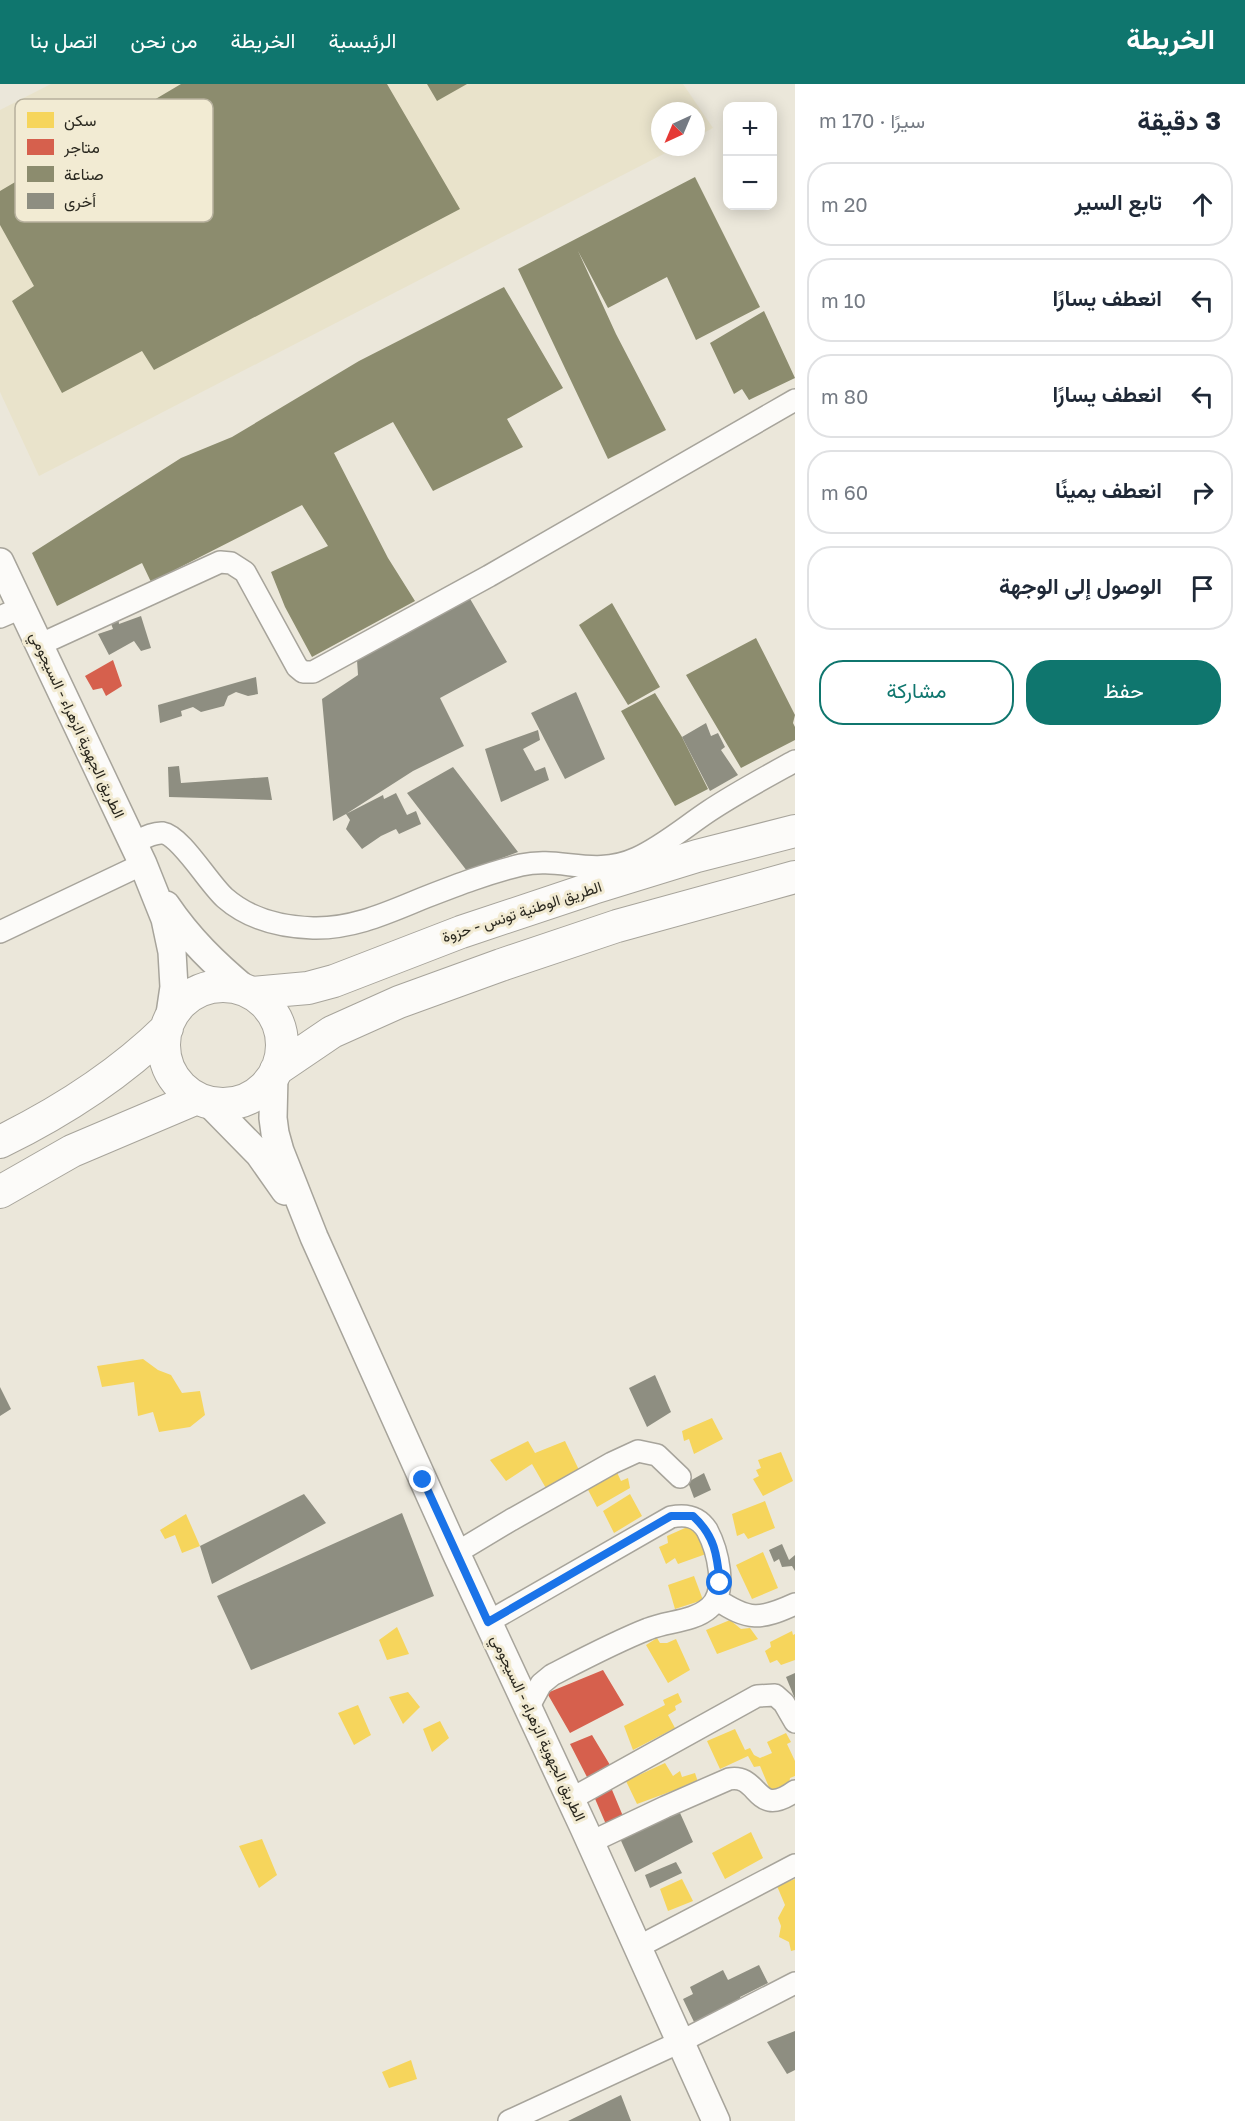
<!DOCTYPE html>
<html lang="ar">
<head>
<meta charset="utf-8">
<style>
	:root { --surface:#fff; --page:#f6f6f7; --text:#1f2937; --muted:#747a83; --line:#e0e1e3; --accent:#0f766e }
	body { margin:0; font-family:"Golos Text",Vazirmatn,sans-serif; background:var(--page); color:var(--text); direction:rtl }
	.controls { position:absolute; right:18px; top:18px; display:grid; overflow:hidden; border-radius:12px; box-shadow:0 3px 15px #0003 }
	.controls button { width:54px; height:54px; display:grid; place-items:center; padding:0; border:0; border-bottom:2px solid var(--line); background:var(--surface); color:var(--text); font:30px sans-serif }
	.compass { position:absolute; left:651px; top:18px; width:54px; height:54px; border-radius:50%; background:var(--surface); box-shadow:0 3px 15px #0003; rotate:224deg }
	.stop { position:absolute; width:18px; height:18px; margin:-14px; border:4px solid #1a73e8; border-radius:50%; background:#fff }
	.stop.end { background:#1a73e8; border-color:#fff; box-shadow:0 2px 6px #0008 }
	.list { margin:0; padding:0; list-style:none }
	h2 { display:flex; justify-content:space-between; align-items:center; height:78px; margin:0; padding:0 24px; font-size:26px }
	h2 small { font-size:20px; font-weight:400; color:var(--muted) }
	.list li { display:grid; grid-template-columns:39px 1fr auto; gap:18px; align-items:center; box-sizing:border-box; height:84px; margin:0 12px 12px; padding:0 12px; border:2px solid var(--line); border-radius:24px }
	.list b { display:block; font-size:22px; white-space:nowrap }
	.list em { font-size:20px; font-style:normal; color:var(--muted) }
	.actions { display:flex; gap:12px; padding:18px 24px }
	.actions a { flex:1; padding:14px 0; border:2px solid var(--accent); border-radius:24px; text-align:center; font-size:21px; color:var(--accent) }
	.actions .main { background:var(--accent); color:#fff }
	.icon { flex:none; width:33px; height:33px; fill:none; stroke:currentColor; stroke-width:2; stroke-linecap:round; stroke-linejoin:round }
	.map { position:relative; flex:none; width:795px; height:2037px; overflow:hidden; direction:ltr }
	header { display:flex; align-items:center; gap:36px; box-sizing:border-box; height:84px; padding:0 30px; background:var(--accent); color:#fff }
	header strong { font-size:28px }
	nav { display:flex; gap:33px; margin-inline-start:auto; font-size:21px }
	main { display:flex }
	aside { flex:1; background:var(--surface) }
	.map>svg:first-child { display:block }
</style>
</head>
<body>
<header>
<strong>الخريطة</strong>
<nav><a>الرئيسية</a><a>الخريطة</a><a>من نحن</a><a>اتصل بنا</a></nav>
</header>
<main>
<aside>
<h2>3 دقيقة<small>سيرًا · 170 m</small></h2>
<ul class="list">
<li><svg class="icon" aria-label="ahead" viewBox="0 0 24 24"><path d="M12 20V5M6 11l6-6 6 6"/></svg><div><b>تابع السير</b></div><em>20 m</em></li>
<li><svg class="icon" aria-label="left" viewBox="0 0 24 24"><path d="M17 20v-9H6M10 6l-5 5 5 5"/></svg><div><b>انعطف يسارًا</b></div><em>10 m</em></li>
<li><svg class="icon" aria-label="left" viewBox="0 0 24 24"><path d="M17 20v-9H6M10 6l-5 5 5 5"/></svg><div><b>انعطف يسارًا</b></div><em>80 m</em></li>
<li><svg class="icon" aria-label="right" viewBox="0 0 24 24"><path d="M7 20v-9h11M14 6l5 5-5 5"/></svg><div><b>انعطف يمينًا</b></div><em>60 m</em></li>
<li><svg class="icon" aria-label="arrive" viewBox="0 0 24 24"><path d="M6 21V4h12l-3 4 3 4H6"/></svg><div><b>الوصول إلى الوجهة</b></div></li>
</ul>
<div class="actions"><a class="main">حفظ</a><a>مشاركة</a></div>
</aside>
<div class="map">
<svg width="795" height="2037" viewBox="0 0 795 2037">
	<rect width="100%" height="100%" fill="#ebe7da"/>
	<path fill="#e9e3cb" d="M51 0H683L713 44 696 53V27H660V63H677L39 392 0 308V26Z"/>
	<path fill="#f6d55c" d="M143 1275 158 1286 171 1291 182 1309 200 1307 205 1331 190 1343 159 1348 153 1328 138 1332 134 1298 102 1303 97 1282Z
		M712 1334 723 1355 694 1370 689 1355 684 1357 682 1347Z
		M528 1357 535 1369 565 1357 579 1386 547 1406 532 1380 506 1397 490 1376Z
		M781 1368 793 1397 763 1412 753 1395 759 1392 756 1386 761 1384 758 1376Z
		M615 1384 621 1397 628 1394 630 1404 597 1423 586 1402Z
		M630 1410 642 1432 614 1449 603 1427Z
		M765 1417 775 1444 748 1455 744 1449 737 1452 732 1430Z
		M186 1430 200 1462 182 1469 175 1451 165 1455 160 1446Z
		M694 1440 706 1470 678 1480 675 1474 666 1480 659 1463 668 1459 667 1452Z
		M763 1468 778 1504 752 1515 736 1481Z
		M694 1492 703 1516 675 1525 668 1501Z
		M730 1536 741 1545 750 1544 758 1555 717 1570 706 1546Z
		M397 1543 409 1570 387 1576 379 1556Z
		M792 1547 793 1551 795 1550V1576L781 1581 777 1576 770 1579 765 1567 771 1563 770 1558Z
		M657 1554 660 1559H667L676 1555 690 1586 668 1599 646 1561Z
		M408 1608 420 1623 403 1640 389 1613Z
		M678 1609 682 1618 675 1622 676 1626 668 1631 675 1644 633 1666 624 1642 665 1621 663 1616Z
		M358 1621 371 1651 354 1661 338 1629Z
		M440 1637 449 1654 432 1668 423 1645Z
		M735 1645 745 1666 750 1664 754 1671 760 1674 772 1669 767 1658 786 1649 791 1658 787 1660 795 1677V1692L790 1694 789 1700 771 1708 760 1682 754 1683 748 1672 720 1685 707 1657Z
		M665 1679 673 1692 680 1687 682 1693 695 1689 699 1701 677 1711 675 1706 637 1720 626 1697Z
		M751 1748 763 1774 725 1795 712 1769Z
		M262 1755 277 1791 259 1804 239 1762Z
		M682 1795 693 1817 668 1827 660 1805Z
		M795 1795V1866L791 1867 789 1858 779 1853 781 1842 778 1834 785 1821 777 1802Z
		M411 1976 417 1995 389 2004 382 1988Z"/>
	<path fill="#d6604d" d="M113 576 122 602 106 612 102 604 93 606 85 592Z
		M603 1586 624 1621 570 1649 547 1609Z
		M592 1651 613 1686 588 1695 570 1660Z
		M610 1701 625 1737 608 1745 593 1710Z"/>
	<path fill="#8c8c6e" d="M181 0H387L460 125 154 286 142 267 62 309 12 217 34 202 0 141V107Z
		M427 0H467L437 17Z
		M695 93 760 223 696 256 667 193 608 224 578 167 616 250 666 346 608 375 518 185Z
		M504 203 563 304 507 335 523 363 433 407 393 338 334 369 388 474 415 517 312 573 285 523 271 488 328 462 302 421 151 498 142 479 57 522 32 469 181 374 232 353 359 277Z
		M764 227 795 294 749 316 742 305 734 310 710 259Z
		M612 519 660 603 628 621 579 541Z
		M756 554 795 631 793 639 795 643V656L741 684 686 591Z
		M655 609 682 653 708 705 675 722 621 627Z"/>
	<path fill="#8e8e81" d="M469 513 507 578 440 614 464 662 413 687 346 730 383 711 384 715 396 709 407 731 416 727 421 740 399 750 396 745 381 752 362 765 346 745 350 736 346 730 333 737 322 615 358 591 357 576 405 551Z
		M118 532 119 540 141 532 151 564 141 567 134 557 109 571 98 550 113 545 110 537Z
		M256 593 258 610 248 612 236 608 228 612 224 622 201 628 193 623 181 627 182 632 160 639 158 621Z
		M576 608 605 675 565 695 531 629Z
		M706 639 711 652 718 649 725 663 721 666 738 691 710 707 682 653Z
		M538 646 540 656 523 665 535 687 545 683 549 696 501 718 485 665Z
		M179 682 181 699 268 693 272 716 169 713 168 683Z
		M453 683 518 768 467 787 407 709Z
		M655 1291 671 1328 647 1343 629 1304Z
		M0 1303 11 1325 0 1332Z
		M704 1389 711 1406 694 1414 688 1398Z
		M304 1410 326 1439 212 1500 200 1462Z
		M402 1429 434 1512 251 1586 217 1512Z
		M782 1460 789 1476 795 1471V1487L792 1482 782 1483 779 1475 774 1478 769 1466Z
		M795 1589V1615L786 1593Z
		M676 1720 693 1758 635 1788 618 1750Z
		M676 1778 682 1789 650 1804 645 1791Z
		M759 1881 768 1899 740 1913V1918L695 1940 683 1915 693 1910 690 1903 723 1886 728 1896Z
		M795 1947V1986L787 1990 767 1958Z
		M621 2011 631 2037H568Z"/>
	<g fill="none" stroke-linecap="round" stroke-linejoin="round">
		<defs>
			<path id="minor" d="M0 533 21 524
				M39 561 220 478 231 479 245 488 297 583 303 588H313L489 492 795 316
				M133 759C142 755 153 748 163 749 181 752 209 800 225 814 249 835 282 843 313 844 354 845 389 828 426 813 457 801 488 789 521 781 561 772 593 794 637 774 663 762 685 743 709 727 736 709 766 693 795 677
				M0 848 143 780
				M456 1469 511 1436 612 1379 638 1367 657 1371 680 1393
				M716 1515C749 1537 760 1536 795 1520
				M488 1538 671 1433C686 1430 698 1432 707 1446 717 1465 729 1508 709 1524 693 1538 667 1537 648 1545 615 1558 583 1575 552 1591L541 1600 528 1624
				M571 1715 757 1612 775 1611 784 1619 795 1638
				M591 1758 665 1723 729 1695C760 1689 755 1736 795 1707
				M638 1863 795 1781
				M509 2037 680 1958 795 1899"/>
			<path id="major" d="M0 478 143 780 165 835 172 868 174 903 169 937
				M166 821C189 855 215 880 246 906
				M274 992 273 1034 275 1049 280 1067 314 1153 456 1469 584 1744 716 2037
				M208 1018 259 1070 285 1107"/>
			<path id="highway" d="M164 961a59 59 0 1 1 118 0a59 59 0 1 1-118 0Z
				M251 909 308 904 334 897 461 848 593 804 697 772 795 747
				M276 986 332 948 399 918 501 881 617 842 795 793
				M0 1058C61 1028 119 991 167 944
				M0 1108 72 1067 197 1014"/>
		</defs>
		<use href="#minor" stroke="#a7a49b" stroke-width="24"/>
		<use href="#major" stroke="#a7a49b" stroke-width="30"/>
		<use href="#highway" stroke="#a7a49b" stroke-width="34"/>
		<use href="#minor" stroke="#fcfbf9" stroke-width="21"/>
		<use href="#major" stroke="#fcfbf9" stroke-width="27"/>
		<use href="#highway" stroke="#fcfbf9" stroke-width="32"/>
	</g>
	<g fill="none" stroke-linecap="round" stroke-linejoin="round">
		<path stroke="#1a73e8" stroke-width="8" d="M423 1396 488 1538 671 1432H693C715 1452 717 1471 720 1499"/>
	</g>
	<g text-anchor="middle" stroke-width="6" stroke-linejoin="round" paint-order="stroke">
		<g font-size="15" fill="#29271e" stroke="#f2ebd3">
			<text transform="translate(77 641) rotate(65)" y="5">الطريق الجهوية الزهراء - السيجومي</text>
			<text transform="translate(522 828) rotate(-18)" y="5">الطريق الوطنية تونس - حزوة</text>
			<text transform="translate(538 1644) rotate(65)" y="5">الطريق الجهوية الزهراء - السيجومي</text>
		</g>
	</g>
	<rect x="15" y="15" width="198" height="123" rx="9" fill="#f2ebd3" stroke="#b6b09d" stroke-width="1.5"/>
	<rect x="27" y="28" width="27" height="16" fill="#f6d55c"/>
	<rect x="27" y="55" width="27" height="16" fill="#d6604d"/>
	<rect x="27" y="82" width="27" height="16" fill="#8c8c6e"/>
	<rect x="27" y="109" width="27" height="16" fill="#8e8e81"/>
	<g font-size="16" fill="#29271e">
		<text x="64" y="42">سكن</text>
		<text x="64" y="69">متاجر</text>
		<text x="64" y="96">صناعة</text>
		<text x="64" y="123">أخرى</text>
	</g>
</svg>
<div class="controls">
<button>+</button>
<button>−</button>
</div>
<svg class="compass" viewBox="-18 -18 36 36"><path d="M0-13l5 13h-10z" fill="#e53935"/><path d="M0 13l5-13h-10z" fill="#747a83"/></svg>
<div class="stop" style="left:720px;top:1499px"></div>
<div class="stop end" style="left:423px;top:1396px"></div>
</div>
</main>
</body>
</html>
